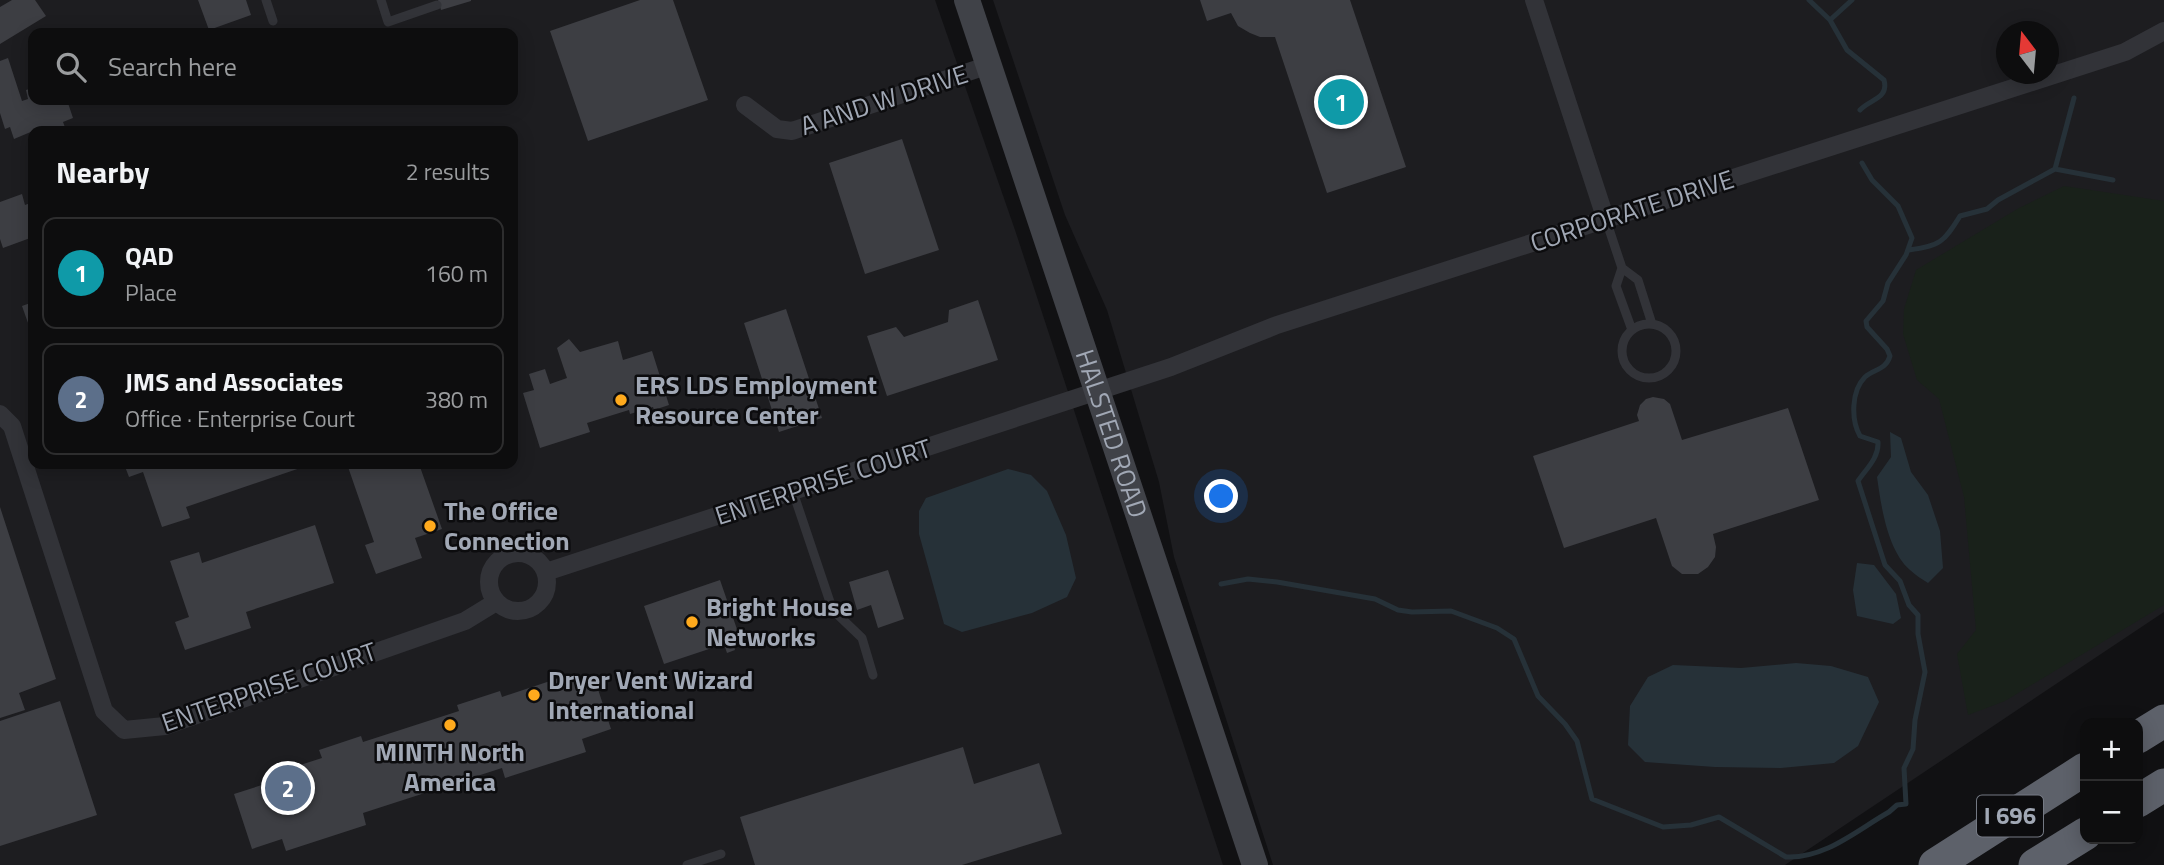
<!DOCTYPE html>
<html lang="en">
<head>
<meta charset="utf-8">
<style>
	:root { --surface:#0d0d0e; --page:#1b1b1c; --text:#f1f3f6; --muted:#9a9c9e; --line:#2d2d2e; --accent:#b45309 }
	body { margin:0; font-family:"Titillium Web",sans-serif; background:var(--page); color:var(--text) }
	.controls { position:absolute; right:21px; bottom:21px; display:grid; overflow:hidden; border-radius:14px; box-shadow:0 4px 18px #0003 }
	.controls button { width:63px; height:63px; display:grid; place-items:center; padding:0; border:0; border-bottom:2px solid var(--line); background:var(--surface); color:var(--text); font:35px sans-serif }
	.compass { position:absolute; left:1996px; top:21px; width:63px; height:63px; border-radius:50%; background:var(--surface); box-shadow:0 4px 18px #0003; rotate:344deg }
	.you { position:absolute; left:1222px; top:497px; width:24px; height:24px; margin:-18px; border:5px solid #fff; border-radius:50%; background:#1a73e8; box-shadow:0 0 0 10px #1a73e833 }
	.badge { display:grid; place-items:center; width:46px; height:46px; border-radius:50%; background:var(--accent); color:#fff; font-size:23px; font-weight:700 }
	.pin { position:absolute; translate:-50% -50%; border:4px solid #fff; box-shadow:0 2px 7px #0006 }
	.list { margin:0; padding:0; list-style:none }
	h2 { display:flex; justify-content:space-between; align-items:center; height:91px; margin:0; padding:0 28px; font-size:30px }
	h2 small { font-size:23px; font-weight:400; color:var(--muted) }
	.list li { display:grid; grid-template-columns:46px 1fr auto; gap:21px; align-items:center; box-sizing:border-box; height:112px; margin:0 14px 14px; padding:0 14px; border:2px solid var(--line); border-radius:14px }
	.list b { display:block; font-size:26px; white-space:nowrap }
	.list p { margin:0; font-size:23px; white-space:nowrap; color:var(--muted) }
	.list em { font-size:23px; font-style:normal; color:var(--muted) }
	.icon { flex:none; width:38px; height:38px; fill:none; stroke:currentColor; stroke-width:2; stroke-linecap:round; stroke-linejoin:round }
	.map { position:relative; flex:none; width:2164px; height:865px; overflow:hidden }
	.search { position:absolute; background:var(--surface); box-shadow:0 4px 18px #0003; left:28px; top:28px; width:490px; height:77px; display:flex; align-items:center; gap:18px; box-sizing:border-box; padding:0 24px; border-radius:14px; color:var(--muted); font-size:26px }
	.panel { position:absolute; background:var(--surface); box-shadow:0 4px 18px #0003; left:28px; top:126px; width:490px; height:343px; border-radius:14px }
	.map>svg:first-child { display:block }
</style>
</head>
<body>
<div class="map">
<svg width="2164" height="865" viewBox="0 0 2164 865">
	<rect width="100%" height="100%" fill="#111113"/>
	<path fill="#1d1d20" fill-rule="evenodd" d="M0 0H935L1015 230 1223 865H0ZM33 33H513V100H33ZM33 131H513V464H33Z
		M993 0H2164V612L1785 865H1273L1174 557 1159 482 1107 310 1065 215ZM2007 32H2048V74H2007Z"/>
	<path fill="#19211a" d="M2064 186 2164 201V605L2005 701 1968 715 1957 654 1976 630 1964 497 1939 399 1917 380 1903 334 1904 309 1916 270 2019 208Z"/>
	<path fill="#263138" d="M1890 432 1901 438 1911 472 1928 495 1940 531 1943 568 1928 583C1922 579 1915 575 1910 570 1887 550 1881 505 1877 477L1891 457Z
		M1008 469 1031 475 1047 491 1066 535 1076 578 1067 597 1032 613 962 632 944 624 919 534V511L926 498Z
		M1857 563 1874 565 1896 594 1901 618 1893 624 1857 616 1853 590Z
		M1796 663 1831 666 1868 677 1879 702 1858 746 1834 763 1781 768 1715 767 1645 762 1628 745 1630 706 1648 677 1673 665 1741 668Z"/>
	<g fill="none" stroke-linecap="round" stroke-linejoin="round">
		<path stroke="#263138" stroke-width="5" d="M1809 0 1830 20 1847 50 1884 80C1889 99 1870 99 1860 110
			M1830 20 1852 0
			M2055 169 2113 180
			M1909 250C1940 246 1944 242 1960 216L1987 209 1998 200 2055 169 2074 98
			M1221 584 1248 579 1277 582 1375 599 1398 610 1412 612 1451 611 1497 628 1514 639 1538 696 1565 724 1577 741 1592 799 1663 827 1691 825 1719 817 1786 857C1825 859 1857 830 1889 812L1897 805 1906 804 1904 768 1913 749 1915 720 1925 672 1918 634V615L1909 605 1900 581 1885 565 1858 481C1866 469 1879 458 1878 442L1860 436C1851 420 1851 391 1865 377 1874 369 1886 370 1890 356L1887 349 1867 327 1866 321 1883 301 1888 283 1906 255 1912 238 1898 206 1872 180 1862 163"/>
	</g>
	<path fill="#3d3e43" d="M12 0H35L46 16 0 44V7Z
		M198 0H246L251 15 209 30Z
		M438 0H471V1L441 10Z
		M640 0H673L708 100 588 141 550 31Z
		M1200 0H1350L1406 167 1327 193 1275 37H1260L1250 33 1238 26 1231 13 1207 21Z
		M8 58 22 101 28 99 26 90 33 88V100H67L73 118 63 122 66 130 33 131 14 139 10 127 5 129 0 113V61Z
		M902 139 939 250 865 274 829 163Z
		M22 194 25 205 33 202V237L3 248 0 239V202Z
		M978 300 998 360 887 396 867 336 896 327 904 337 948 322 949 310Z
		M33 302V337L22 306Z
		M786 309 822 418 779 432 744 323Z
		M569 339 580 352 618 341 623 360 652 351 669 405 654 410 653 407 630 414 629 410 587 423 590 432 540 448 523 393 534 390 529 374 545 369 550 384 567 378 557 348Z
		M1653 397 1664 399 1670 404 1682 440 1788 408 1819 500 1713 534 1716 547 1715 557 1708 567 1698 574H1682L1672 566 1656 518 1564 548 1533 456 1639 421 1637 415 1640 405 1646 399Z
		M124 464H312L186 507 190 518 162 527 143 472 129 477Z
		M347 464H419L442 529 415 538 422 558 376 574 365 545 374 542Z
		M0 507 56 679 19 693 25 710 0 718Z
		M315 525 334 583 246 612 251 628 185 650 175 622 189 617 170 561 199 552 202 563Z
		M888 570 904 619 878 628 871 605 857 610 849 582Z
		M720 580 740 638 732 640 735 650 727 653 724 644 664 664 644 606Z
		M593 674 611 729 582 739 586 752 505 778 502 768 363 813 366 825 286 851 282 839 252 849 234 794 265 784 263 777 322 758 319 750 361 736 363 742 459 711 457 705 500 691 502 697 562 677 564 683Z
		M60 701 97 815 0 846V721Z
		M963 747 974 784 1039 763 1062 834 962 865H755L740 817Z"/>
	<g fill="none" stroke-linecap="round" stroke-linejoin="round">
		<path stroke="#323338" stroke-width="9" d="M266 0 273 21
			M381 0 388 22 437 5
			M1606 220 1622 268 1638 280 1652 324
			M1622 268 1616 286 1632 330
			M1622 351a27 27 0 1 1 54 0a27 27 0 1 1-54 0Z
			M793 492 830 602 837 614 862 638 873 675
			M687 865 721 854"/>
		<path stroke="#323338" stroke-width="18" d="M1534 0 1606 220
			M745 105 777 129 792 131 989 65
			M0 414 12 426 104 711 124 730 165 726 465 621 496 602
			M489 582a29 29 0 1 1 58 0a29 29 0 1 1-58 0Z
			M546 572 1171 367 1277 325 2125 52 2164 31"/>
		<path stroke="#404248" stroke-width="26" id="s1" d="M967 0 1255 865"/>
		<path stroke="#5d616a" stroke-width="33" d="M2138 737 2164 721
			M2138 801 2164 785
			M1935 865 2085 769
			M2035 865 2085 834"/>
	</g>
	<g fill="#ffaa1d" stroke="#0c0c0e" stroke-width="2.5">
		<circle cx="621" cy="400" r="7"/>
		<circle cx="430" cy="526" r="7"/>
		<circle cx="692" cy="622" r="7"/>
		<circle cx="534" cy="695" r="7"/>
		<circle cx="450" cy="725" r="7"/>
	</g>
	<g text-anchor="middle" stroke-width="5" stroke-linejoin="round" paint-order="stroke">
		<rect fill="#0c0c0e" stroke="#747983" stroke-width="2" x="1977" y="795.5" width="66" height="41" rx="5"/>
		<g font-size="24" font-weight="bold" fill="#a1a8b5">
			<text x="2010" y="824">I 696</text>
		</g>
		<g font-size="26" fill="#a1a8b5" stroke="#0c0c0e">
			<text transform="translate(884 100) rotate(-18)" y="9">A AND W DRIVE</text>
			<text transform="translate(1632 211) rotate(-18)" y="9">CORPORATE DRIVE</text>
			<text dy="9" stroke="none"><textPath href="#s1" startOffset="457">HALSTED ROAD</textPath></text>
			<text transform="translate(823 482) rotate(-18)" y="9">ENTERPRISE COURT</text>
			<text transform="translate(269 687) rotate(-19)" y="9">ENTERPRISE COURT</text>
		</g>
		<g font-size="26" font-weight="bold" fill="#a1a8b5" stroke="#0c0c0e" text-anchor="start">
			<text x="635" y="394">ERS LDS Employment<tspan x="635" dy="30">Resource Center</tspan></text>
			<text x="444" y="520">The Office<tspan x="444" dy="30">Connection</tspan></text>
			<text x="706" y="616">Bright House<tspan x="706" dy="30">Networks</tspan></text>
			<text x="548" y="689">Dryer Vent Wizard<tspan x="548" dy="30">International</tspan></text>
			<text x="450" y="761" text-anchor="middle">MINTH North<tspan x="450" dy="30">America</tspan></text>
		</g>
	</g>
</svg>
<div class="controls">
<button>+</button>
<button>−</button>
</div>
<svg class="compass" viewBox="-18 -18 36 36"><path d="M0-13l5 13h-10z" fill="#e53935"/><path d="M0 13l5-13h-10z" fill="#9a9c9e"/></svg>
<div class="you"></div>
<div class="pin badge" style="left:1341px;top:102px;background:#0f9aa8">1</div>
<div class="pin badge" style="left:288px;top:788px;background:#5c6f8a">2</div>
<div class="search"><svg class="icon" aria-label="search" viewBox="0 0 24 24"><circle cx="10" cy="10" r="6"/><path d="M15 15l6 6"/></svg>Search here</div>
<section class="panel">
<h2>Nearby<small>2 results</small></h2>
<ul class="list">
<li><span class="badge" style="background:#0f9aa8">1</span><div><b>QAD</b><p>Place</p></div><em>160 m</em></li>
<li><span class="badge" style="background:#5c6f8a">2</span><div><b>JMS and Associates</b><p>Office · Enterprise Court</p></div><em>380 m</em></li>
</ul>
</section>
</div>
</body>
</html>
